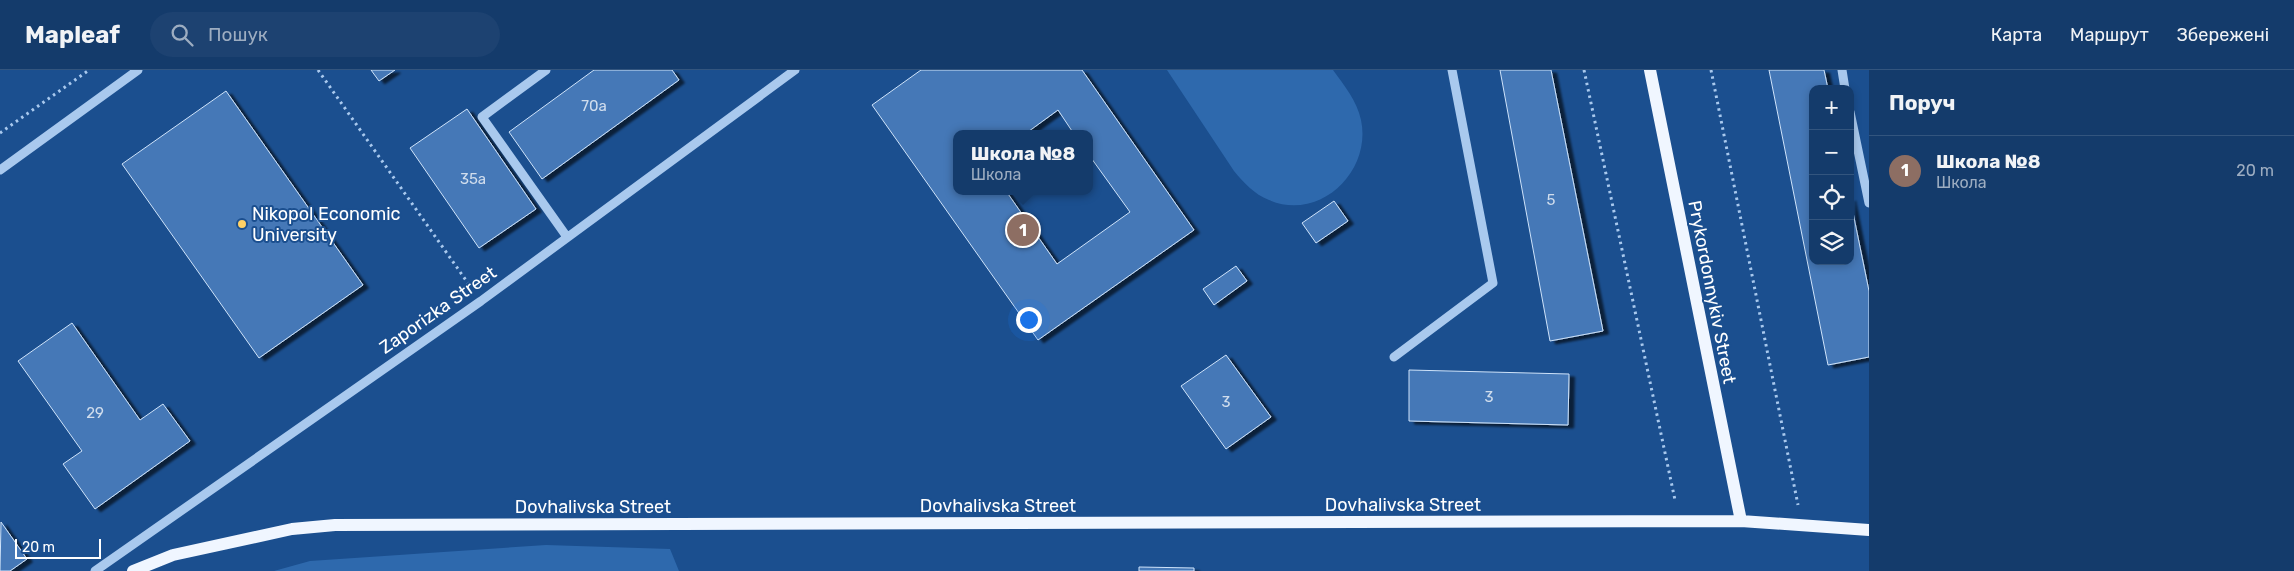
<!DOCTYPE html>
<html lang="uk">
<head>
<meta charset="utf-8">
<style>
	:root { --surface:#143b6b; --page:#1d4271; --text:#f1f3f6; --muted:#9dadc1; --line:#33557e; --accent:#ffd166 }
	body { margin:0; font-family:Rubik,sans-serif; background:var(--page); color:var(--text) }
	.controls { position:absolute; right:15px; top:15px; display:grid; overflow:hidden; border-radius:10px; box-shadow:0 2px 8px #0003 }
	.controls button { width:45px; height:45px; display:grid; place-items:center; padding:0; border:0; border-bottom:1px solid var(--line); background:var(--surface); color:var(--text); font:25px sans-serif }
	.scale { position:absolute; left:15px; bottom:12px; width:86px; box-sizing:border-box; padding-left:5px; border:2px solid #fff; border-top:0; font-size:14px; line-height:18px; white-space:nowrap; color:#fff; -webkit-text-stroke:4px #1b4f8f; paint-order:stroke }
	.you { position:absolute; left:1028px; top:249px; width:18px; height:18px; margin:-12px; border:4px solid #fff; border-radius:50%; background:#1a73e8; box-shadow:0 0 0 8px #1a73e833 }
	.badge { display:grid; place-items:center; width:32px; height:32px; border-radius:50%; background:var(--accent); color:#fff; font-size:16px; font-weight:700 }
	.pin { position:absolute; translate:-50% -50%; border:2px solid #fff; box-shadow:0 1px 5px #0006 }
	.popup { position:absolute; left:953px; top:60px; width:140px; height:65px; box-sizing:border-box; display:grid; place-content:center; border-radius:10px; background:var(--surface); filter:drop-shadow(0 1px 4px #0005); font-size:16px; white-space:nowrap; color:var(--muted) }
	.popup b { font-size:19px; color:var(--text) }
	.popup::after { content:''; position:absolute; left:50%; top:100%; margin-left:-10px; border:10px solid transparent; border-top-color:var(--surface) }
	.list { margin:0; padding:0; list-style:none }
	h2 { display:flex; justify-content:space-between; align-items:center; height:65px; margin:0; padding:0 20px; font-size:21px }
	h2 small { font-size:16px; font-weight:400; color:var(--muted) }
	.list li { display:grid; grid-template-columns:32px 1fr auto; gap:15px; align-items:center; box-sizing:border-box; height:70px; padding:0 20px; border-top:1px solid var(--line) }
	.list b { display:block; font-size:19px; white-space:nowrap }
	.list p { margin:0; font-size:16px; white-space:nowrap; color:var(--muted) }
	.list em { font-size:16px; font-style:normal; color:var(--muted) }
	.icon { flex:none; width:28px; height:28px; fill:none; stroke:currentColor; stroke-width:2; stroke-linecap:round; stroke-linejoin:round }
	.map { position:relative; flex:none; width:1869px; height:501px; overflow:hidden }
	header { display:flex; align-items:center; gap:30px; box-sizing:border-box; height:70px; padding:0 25px; background:var(--surface); border-bottom:1px solid var(--line) }
	header strong { font-size:24px }
	nav { display:flex; gap:28px; margin-inline-start:auto; font-size:18px }
	.search { width:350px; height:45px; background:var(--page); display:flex; align-items:center; gap:12px; box-sizing:border-box; padding:0 18px; border-radius:28px; color:var(--muted); font-size:19px }
	main { display:flex }
	aside { flex:1; background:var(--surface) }
	.map>svg:first-child { display:block }
</style>
</head>
<body>
<header>
<strong>Mapleaf</strong>
<div class="search"><svg class="icon" aria-label="search" viewBox="0 0 24 24"><circle cx="10" cy="10" r="6"/><path d="M15 15l6 6"/></svg>Пошук</div>
<nav><a>Карта</a><a>Маршрут</a><a>Збережені</a></nav>
</header>
<main>
<div class="map">
<svg width="1869" height="501" viewBox="0 0 1869 501">
	<defs>
		<filter id="shadow"><feDropShadow dx="5.5" dy="3" stdDeviation="1" flood-color="#0009"/></filter>
	</defs>
	<rect width="100%" height="100%" fill="#1b4f8f"/>
	<path fill="#2e69ad" d="M1167 0H1333C1344 15 1357 31 1361 50 1372 101 1320 152 1269 130 1254 124 1244 113 1234 101Z
		M546 475 670 479 679 501H274L310 491Z"/>
	<path fill="#4478b7" stroke="#cfe3fa" fill-rule="evenodd" filter="url(#shadow)" d="M371 0H395L379 11Z
		M594 0H672L679 10 542 109 509 62Z
		M921 0H1082L1194 160 1038 270 872 35ZM1058 40 1074 64H1089V85L1130 142 1057 194 1006 121H957V64H1025Z
		M1500 0H1551L1603 261 1550 271Z
		M1769 0H1824L1828 19H1813V191H1850V128L1869 221V287L1828 295Z
		M226 21 363 215 259 288 122 94Z
		M467 39 536 139 479 178 410 78Z
		M1334 131 1348 151 1316 173 1302 153Z
		M1236 196 1247 211 1214 235 1203 219Z
		M72 253 140 350 163 334 190 371 95 439 63 394 82 381 18 291Z
		M1226 285 1271 347 1226 379 1181 316Z
		M1409 300 1569 304 1568 355 1409 351Z
		M1 452 27 489 10 501H0Z
		M1139 497 1194 498V501H1139Z"/>
	<g fill="none" stroke-linecap="round" stroke-linejoin="round">
		<path stroke="#a9c9ee" stroke-width="3" stroke-dasharray="2.5 4" stroke-linecap="butt" d="M318 0 470 216
			M1584 0 1675 430
			M1711 0 1798 435
			M0 63 89 0"/>
		<path stroke="#a9c9ee" stroke-width="9" d="M546 0 482 47 567 167
			M1842 0 1845 19
			M1850 42 1869 133
			M0 100 138 0
			M1394 287 1493 213 1452 0
			M95 501 481 231 795 0"/>
		<path stroke="#f0f6ff" stroke-width="12" d="M1650 0 1741 451
			M133 501 173 485 292 459 335 455 1741 451 1869 460"/>
	</g>
	<circle fill="#ffd166" stroke="#1b4f8f" stroke-width="2" cx="242" cy="154" r="5"/>
	<g text-anchor="middle" stroke-width="4" stroke-linejoin="round" paint-order="stroke">
		<g font-size="15" fill="#d0dded">
			<text x="594" y="41">70а</text>
			<text x="473" y="114">35а</text>
			<text x="1551" y="135">5</text>
			<text x="1489" y="332">3</text>
			<text x="1226" y="337">3</text>
			<text x="95" y="348">29</text>
		</g>
		<g font-size="18" fill="#fff" stroke="#1b4f8f" text-anchor="start">
			<text x="252" y="150">Nikopol Economic<tspan x="252" dy="21">University</tspan></text>
		</g>
		<g font-size="18" fill="#fff" stroke="#1b4f8f">
			<text transform="translate(1712 222) rotate(79)" y="6">Prykordonnykiv Street</text>
			<text transform="translate(438 240) rotate(-35)" y="6">Zaporizka Street</text>
			<text x="1403" y="441">Dovhalivska Street</text>
			<text x="998" y="442">Dovhalivska Street</text>
			<text x="593" y="443">Dovhalivska Street</text>
		</g>
	</g>
</svg>
<div class="controls">
<button>+</button>
<button>−</button>
<button><svg class="icon" aria-label="locate" viewBox="0 0 24 24"><circle cx="12" cy="12" r="6"/><path d="M12 2v4M12 18v4M2 12h4M18 12h4"/></svg></button>
<button><svg class="icon" aria-label="layers" viewBox="0 0 24 24"><path d="M12 4l9 5-9 5-9-5zM3 14l9 5 9-5"/></svg></button>
</div>
<div class="scale">20 m</div>
<div class="you"></div>
<div class="pin badge" style="left:1023px;top:160px;background:#8d6e63">1</div>
<div class="popup"><b>Школа №8</b>Школа</div>
</div>
<aside>
<h2>Поруч<small></small></h2>
<ul class="list">
<li><span class="badge" style="background:#8d6e63">1</span><div><b>Школа №8</b><p>Школа</p></div><em>20 m</em></li>
</ul>
</aside>
</main>
</body>
</html>
